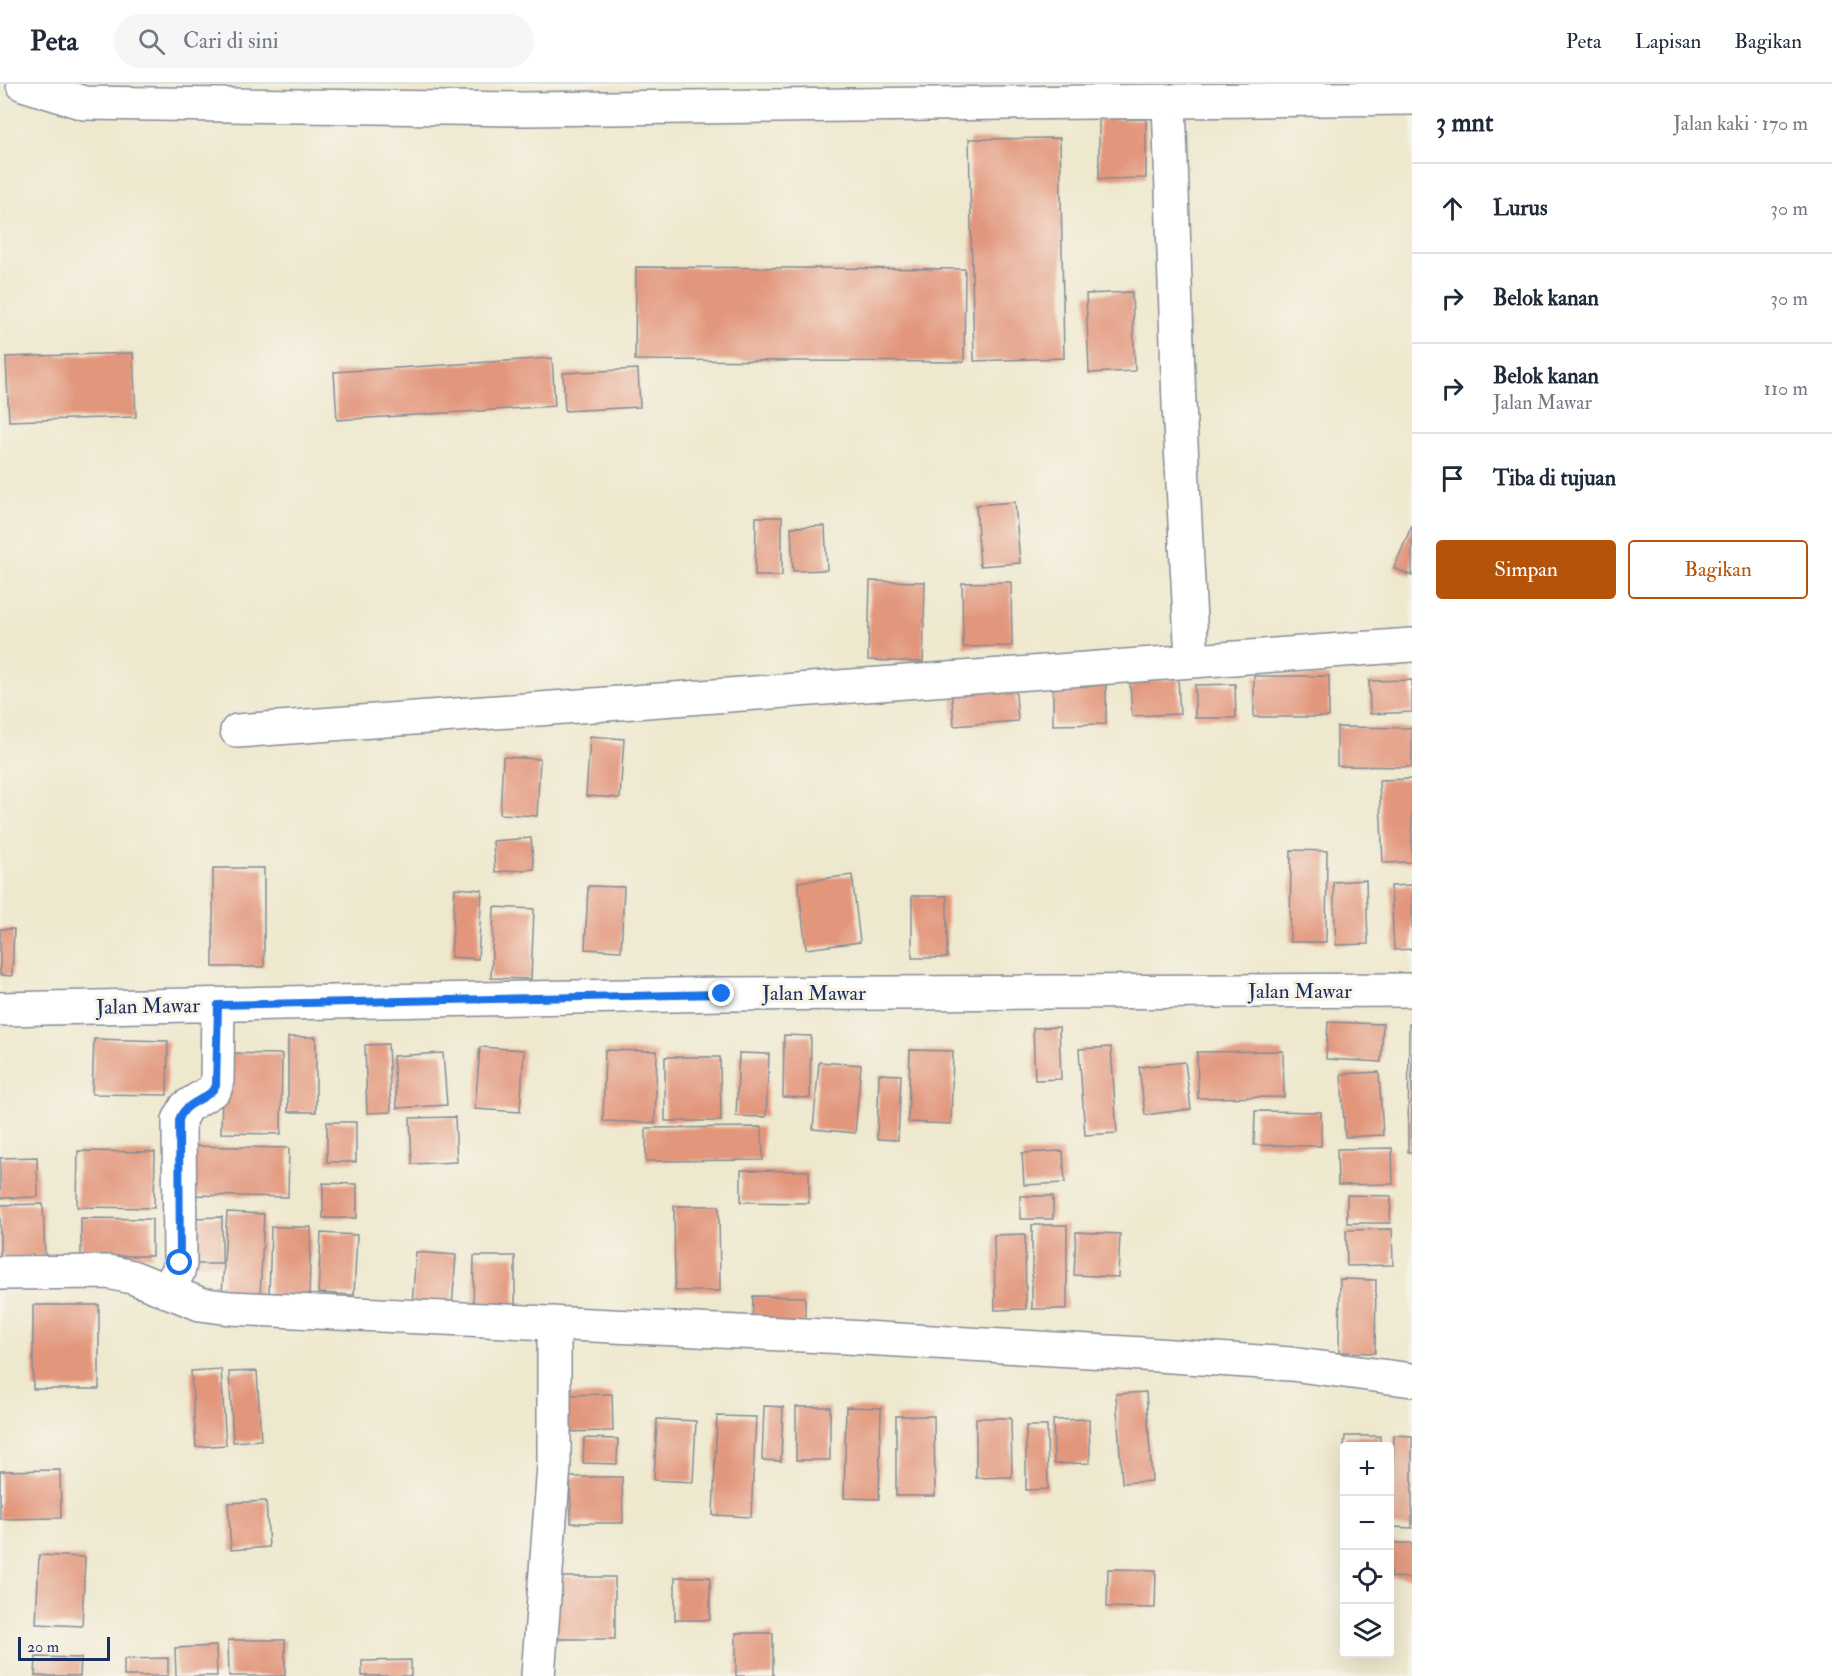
<!DOCTYPE html>
<html lang="id">
<head>
<meta charset="utf-8">
<style>
	:root { --surface:#fff; --page:#f6f6f7; --text:#1f2937; --muted:#747a83; --line:#e0e1e3; --accent:#b45309 }
	body { margin:0; font-family:"IM FELL Double Pica",serif; background:var(--page); color:var(--text) }
	.controls { position:absolute; right:18px; bottom:18px; display:grid; overflow:hidden; border-radius:6px; box-shadow:0 6px 24px #0002 }
	.controls button { width:54px; height:54px; display:grid; place-items:center; padding:0; border:0; border-bottom:2px solid var(--line); background:var(--surface); color:var(--text); font:30px sans-serif }
	.scale { position:absolute; left:18px; bottom:15px; width:92px; box-sizing:border-box; padding-left:6px; border:3px solid #1b2f5e; border-top:0; font-size:16px; line-height:21px; white-space:nowrap; color:#1b2f5e; -webkit-text-stroke:4px #f7f3e8; paint-order:stroke }
	.stop { position:absolute; width:18px; height:18px; margin:-14px; border:4px solid #1a73e8; border-radius:50%; background:#fff }
	.stop.end { background:#1a73e8; border-color:#fff; box-shadow:0 2px 6px #0008 }
	.list { margin:0; padding:0; list-style:none }
	h2 { display:flex; justify-content:space-between; align-items:center; height:78px; margin:0; padding:0 24px; font-size:26px }
	h2 small { font-size:20px; font-weight:400; color:var(--muted) }
	.list li { display:grid; grid-template-columns:39px 1fr auto; gap:18px; align-items:center; box-sizing:border-box; height:90px; padding:0 24px; border-top:2px solid var(--line) }
	.list b { display:block; font-size:22px; white-space:nowrap }
	.list p { margin:0; font-size:20px; white-space:nowrap; color:var(--muted) }
	.list em { font-size:20px; font-style:normal; color:var(--muted) }
	.actions { display:flex; gap:12px; padding:18px 24px }
	.actions a { flex:1; padding:14px 0; border:2px solid var(--accent); border-radius:6px; text-align:center; font-size:21px; color:var(--accent) }
	.actions .main { background:var(--accent); color:#fff }
	.icon { flex:none; width:33px; height:33px; fill:none; stroke:currentColor; stroke-width:2; stroke-linecap:round; stroke-linejoin:round }
	.map { position:relative; flex:none; width:1412px; height:1592px; overflow:hidden }
	header { display:flex; align-items:center; gap:36px; box-sizing:border-box; height:84px; padding:0 30px; background:var(--surface); border-bottom:2px solid var(--line) }
	header strong { font-size:28px }
	nav { display:flex; gap:33px; margin-inline-start:auto; font-size:21px }
	.search { width:420px; height:54px; background:var(--page); display:flex; align-items:center; gap:15px; box-sizing:border-box; padding:0 21px; border-radius:33px; color:var(--muted); font-size:22px }
	main { display:flex }
	aside { flex:1; background:var(--surface) }
	.map>svg:first-child { display:block }
</style>
</head>
<body>
<header>
<strong>Peta</strong>
<div class="search"><svg class="icon" aria-label="search" viewBox="0 0 24 24"><circle cx="10" cy="10" r="6"/><path d="M15 15l6 6"/></svg>Cari di sini</div>
<nav><a>Peta</a><a>Lapisan</a><a>Bagikan</a></nav>
</header>
<main>
<div class="map">
<svg width="1412" height="1592" viewBox="0 0 1412 1592">
	<rect width="100%" height="100%" fill="#f7f3e8"/>
	<filter id="ink" filterUnits="userSpaceOnUse"><feTurbulence type="fractalNoise" baseFrequency=".0167" numOctaves="2"/><feDisplacementMap in="SourceGraphic" scale="12" xChannelSelector="R" yChannelSelector="G"/><feConvolveMatrix kernelMatrix="1 2 1 2 8 2 1 2 1" color-interpolation-filters="sRGB"/></filter>
	<filter id="wash" filterUnits="userSpaceOnUse"><feTurbulence type="fractalNoise" baseFrequency=".008" numOctaves="4" result="noise"/><feDisplacementMap in="SourceGraphic" scale="24" xChannelSelector="R" yChannelSelector="G"/><feGaussianBlur stdDeviation="1.35" result="paint"/><feColorMatrix in="noise" values="0 0 0 0 0 0 0 0 0 0 0 0 0 0 0 0 0 1.4 0 .05"/><feComposite in="paint" operator="in"/></filter>
	<g filter="url(#wash)">
		<rect width="100%" height="100%" fill="#eee8ce"/>
		<g id="blocks">
			<path fill="#e2967b" d="M1099 35H1146V94L1099 95Z
				M1060 54 1064 274 974 277 969 55Z
				M636 183 965 185 964 278 635 276Z
				M1132 208 1135 287 1089 289 1086 210Z
				M133 269 136 333 9 337 6 273Z
				M552 274 555 322 337 336 334 288Z
				M638 285 640 323 565 327 563 289Z
				M1015 418 1020 479 980 482 976 421Z
				M756 433H782V492H755Z
				M1412 441V492L1394 484Z
				M825 442 827 486 793 487 791 443Z
				M870 497 925 498 923 578 868 576Z
				M1011 498 1012 562 963 563 962 499Z
				M1254 592H1329V633H1254Z
				M1178 595 1180 630 1132 632 1130 598Z
				M1412 596V628L1370 630 1369 597Z
				M1015 597 1018 637 954 642 951 602Z
				M1053 597H1106V640L1053 641Z
				M1235 600 1236 634H1195V601Z
				M1337 643 1412 644V683L1337 682Z
				M590 652 624 655 620 714 586 712Z
				M503 673 540 675 537 732 500 730Z
				M1412 695V778L1383 779 1379 696Z
				M531 754 534 785 495 788 493 757Z
				M1291 766 1327 767 1326 858H1290Z
				M213 784H264V883H213Z
				M852 791 860 858 806 865 798 798Z
				M1366 796 1368 860 1336 861 1333 798Z
				M1412 801V865L1394 866 1391 802Z
				M588 802 624 803 621 867 585 865Z
				M455 804 482 806 478 875 451 873Z
				M912 812H947V874H912Z
				M494 823 534 825 531 895 491 894Z
				M0 845H14L12 892 0 891Z
				M1328 938 1383 940 1381 978 1326 975Z
				M1409 940H1412V1068H1408Z
				M1059 943 1061 995 1035 996 1033 944Z
				M784 951 811 952 810 1014 783 1013Z
				M288 953H316V1028H288Z
				M94 955 168 957 167 1011 92 1010Z
				M388 960 391 1028 367 1029 365 961Z
				M480 963 524 966 520 1028 475 1025Z
				M1111 963 1117 1049 1085 1051 1079 965Z
				M605 966 657 967 655 1039 603 1037Z
				M910 966 953 967 951 1040 908 1038Z
				M1283 967 1284 1013 1198 1014 1197 968Z
				M223 969 282 970 281 1050 221 1049Z
				M443 969 447 1021 397 1024 393 972Z
				M739 969 769 970 766 1033 736 1032Z
				M665 973H720L721 1037H665Z
				M819 978 861 981 855 1049 813 1045Z
				M1185 978 1191 1025 1145 1031 1139 983Z
				M1379 988 1383 1051 1345 1053 1341 990Z
				M879 990 901 991 898 1056 877 1055Z
				M1255 1027 1321 1028V1062L1254 1061Z
				M455 1033 457 1078 412 1080 410 1034Z
				M327 1038H356V1078H327Z
				M762 1043 763 1076 646 1077V1044Z
				M189 1062 289 1064 288 1113 188 1111Z
				M1392 1064 1393 1100 1338 1101 1337 1065Z
				M78 1067 155 1068 154 1124 77 1123Z
				M1063 1067 1065 1099 1024 1101 1022 1069Z
				M37 1073 38 1113 0 1114V1074Z
				M741 1086 809 1087V1119L741 1118Z
				M323 1099 357 1100V1134H323Z
				M1347 1111 1391 1112 1390 1139H1347Z
				M1020 1112H1053V1135H1020Z
				M43 1120 45 1172 0 1174V1121Z
				M674 1122H719L720 1207H675Z
				M227 1128 264 1130 260 1213 222 1211Z
				M222 1133V1180H190L189 1134Z
				M81 1134 152 1135V1172H81Z
				M1032 1141H1067V1225H1032Z
				M271 1143H311L309 1213 269 1212Z
				M1392 1145 1393 1181 1347 1182 1346 1146Z
				M1076 1148 1120 1150 1118 1193 1074 1191Z
				M321 1149 357 1151 354 1211 318 1209Z
				M1025 1150 1026 1225 995 1226 994 1151Z
				M416 1168 456 1171 452 1224 412 1221Z
				M474 1172H515V1227H473Z
				M1340 1195 1376 1196 1375 1269 1339 1268Z
				M753 1212 805 1213V1245L752 1244Z
				M33 1221H99V1305H33Z
				M221 1285 226 1361 196 1363 191 1287Z
				M257 1287 261 1356 233 1358 229 1288Z
				M1146 1308 1152 1397 1122 1399 1116 1310Z
				M612 1310 613 1347 560 1348V1311Z
				M764 1322 783 1323 781 1377 762 1376Z
				M796 1323H830V1376H796Z
				M846 1323 881 1324 879 1415 844 1414Z
				M717 1332 756 1333 751 1433 713 1431Z
				M896 1332H934L935 1412H896Z
				M976 1334H1011L1012 1393 976 1394Z
				M657 1335 696 1337 693 1398 654 1396Z
				M1089 1335 1090 1379 1054 1380 1053 1336Z
				M1026 1342H1047L1048 1405 1026 1406Z
				M1394 1351 1412 1352V1444L1391 1443Z
				M1345 1352H1380V1362H1344Z
				M584 1354 618 1355 617 1380 583 1379Z
				M60 1386 61 1434 0 1435V1387Z
				M570 1393H622L623 1439H571Z
				M266 1417 269 1463 231 1466 228 1419Z
				M1391 1459H1412V1494L1390 1493Z
				M39 1471 85 1473 82 1542 36 1540Z
				M1108 1485 1156 1486 1155 1524 1107 1523Z
				M554 1493H615V1555H554Z
				M675 1493H710V1536H675Z
				M736 1549H773V1592H736Z
				M228 1556H285V1592H229Z
				M216 1562 217 1592H176L175 1564Z
				M36 1573 81 1574 80 1592H35Z
				M168 1574V1592H124V1575Z
				M411 1576V1592H362V1577Z"/>
		</g>
	</g>
	<g filter="url(#ink)">
		<use href="#blocks" fill-opacity="0" stroke="#848c96" stroke-width="1.5"/>
		<g fill="none" stroke-linecap="round" stroke-linejoin="round">
			<defs>
				<path id="minor" d="M23 0 84 19 525 25 1412 14
					M1169 17 1179 320 1192 577
					M237 647 1412 561
					M0 925 722 910 1412 906
					M0 1189 108 1188 132 1193 200 1220 230 1224 846 1253 1142 1270 1291 1280 1412 1296
					M166 1207 178 1188 180 1180 179 1036 186 1023 215 1005 217 996 218 921
					M538 1592 554 1382V1239"/>
			</defs>
			<use href="#minor" stroke="#848c96" stroke-width="36"/>
			<use href="#minor" stroke="#fff" stroke-width="33"/>
		</g>
	</g>
	<g fill="none" stroke-linecap="round" stroke-linejoin="round" filter="url(#ink)">
		<path stroke="#1a73e8" stroke-width="8" d="M180 1179 179 1036C185 1017 207 1017 216 1002L218 921 722 910"/>
	</g>
	<g text-anchor="middle" stroke-width="6" stroke-linejoin="round" paint-order="stroke">
		<g font-size="21" fill="#1b2f5e" stroke="#f7f3e8">
			<text x="1300" y="914">Jalan Mawar</text>
			<text x="814" y="916">Jalan Mawar</text>
			<text transform="translate(148 922) rotate(-1)" y="7">Jalan Mawar</text>
		</g>
	</g>
</svg>
<div class="controls">
<button>+</button>
<button>−</button>
<button><svg class="icon" aria-label="locate" viewBox="0 0 24 24"><circle cx="12" cy="12" r="6"/><path d="M12 2v4M12 18v4M2 12h4M18 12h4"/></svg></button>
<button><svg class="icon" aria-label="layers" viewBox="0 0 24 24"><path d="M12 4l9 5-9 5-9-5zM3 14l9 5 9-5"/></svg></button>
</div>
<div class="scale">20 m</div>
<div class="stop" style="left:180px;top:1179px"></div>
<div class="stop end" style="left:722px;top:910px"></div>
</div>
<aside>
<h2>3 mnt<small>Jalan kaki · 170 m</small></h2>
<ul class="list">
<li><svg class="icon" aria-label="ahead" viewBox="0 0 24 24"><path d="M12 20V5M6 11l6-6 6 6"/></svg><div><b>Lurus</b></div><em>30 m</em></li>
<li><svg class="icon" aria-label="right" viewBox="0 0 24 24"><path d="M7 20v-9h11M14 6l5 5-5 5"/></svg><div><b>Belok kanan</b></div><em>30 m</em></li>
<li><svg class="icon" aria-label="right" viewBox="0 0 24 24"><path d="M7 20v-9h11M14 6l5 5-5 5"/></svg><div><b>Belok kanan</b><p>Jalan Mawar</p></div><em>110 m</em></li>
<li><svg class="icon" aria-label="arrive" viewBox="0 0 24 24"><path d="M6 21V4h12l-3 4 3 4H6"/></svg><div><b>Tiba di tujuan</b></div></li>
</ul>
<div class="actions"><a class="main">Simpan</a><a>Bagikan</a></div>
</aside>
</main>
</body>
</html>
